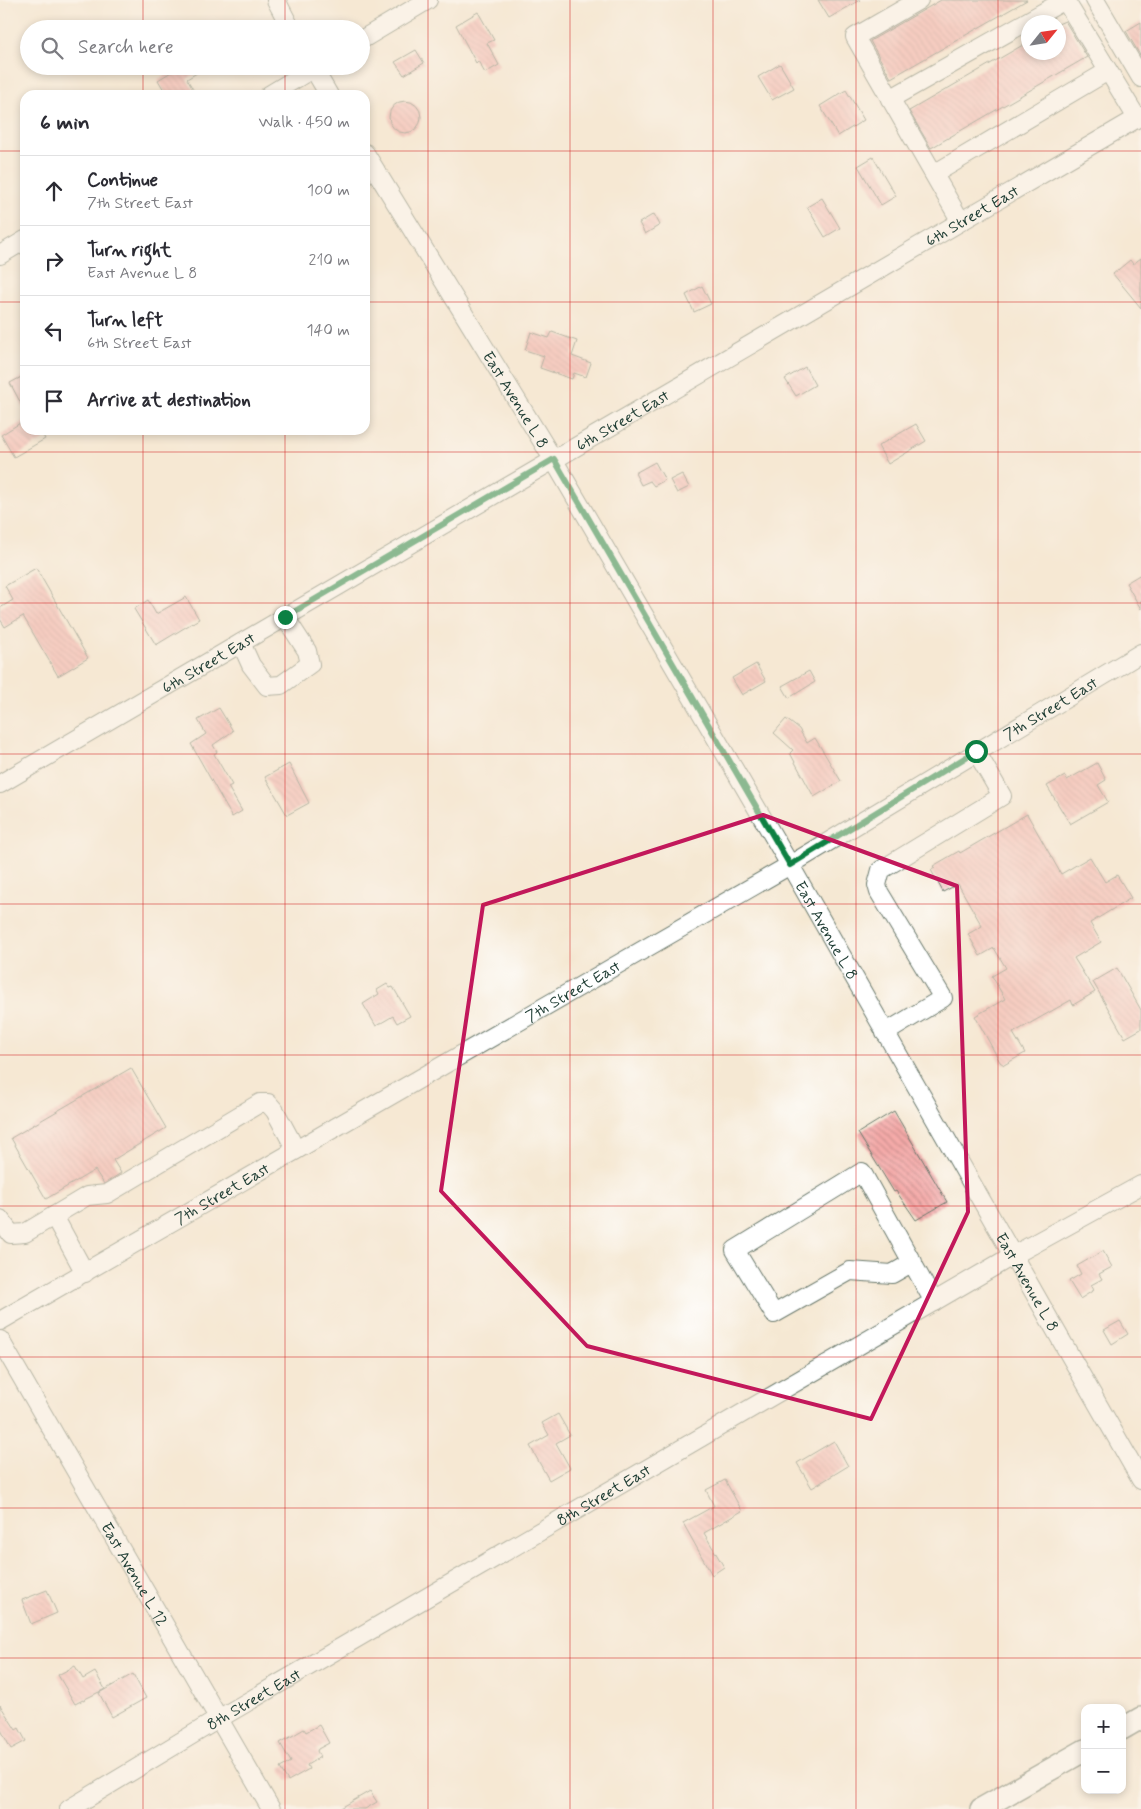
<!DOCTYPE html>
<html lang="en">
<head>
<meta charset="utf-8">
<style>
	:root { --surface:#fff; --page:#f2f2f3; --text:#2b2b33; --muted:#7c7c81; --line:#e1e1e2 }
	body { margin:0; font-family:Mynerve,sans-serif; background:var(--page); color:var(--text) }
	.controls { position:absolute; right:15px; bottom:15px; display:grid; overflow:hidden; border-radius:10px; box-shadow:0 2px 8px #0003 }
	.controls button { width:45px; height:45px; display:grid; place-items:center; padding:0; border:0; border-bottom:1px solid var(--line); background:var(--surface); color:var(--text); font:25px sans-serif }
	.compass { position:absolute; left:1021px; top:15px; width:45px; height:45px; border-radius:50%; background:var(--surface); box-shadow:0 2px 8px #0003; rotate:60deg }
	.stop { position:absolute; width:15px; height:15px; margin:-11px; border:4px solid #0b8043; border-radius:50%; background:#fff }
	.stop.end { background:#0b8043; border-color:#fff; box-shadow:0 1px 5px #0008 }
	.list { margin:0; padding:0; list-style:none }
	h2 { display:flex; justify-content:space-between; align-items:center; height:65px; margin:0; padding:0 20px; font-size:21px }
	h2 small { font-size:16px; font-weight:400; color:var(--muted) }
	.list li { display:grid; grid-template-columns:32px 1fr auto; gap:15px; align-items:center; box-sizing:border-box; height:70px; padding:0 20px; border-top:1px solid var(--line) }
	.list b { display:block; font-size:19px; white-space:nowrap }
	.list p { margin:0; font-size:16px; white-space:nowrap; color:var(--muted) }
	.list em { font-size:16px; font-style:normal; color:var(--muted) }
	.icon { flex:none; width:28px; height:28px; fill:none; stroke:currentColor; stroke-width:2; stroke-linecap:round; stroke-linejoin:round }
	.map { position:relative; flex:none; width:1141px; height:1809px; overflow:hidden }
	.search { position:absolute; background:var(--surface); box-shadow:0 2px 8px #0003; left:20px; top:20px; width:350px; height:55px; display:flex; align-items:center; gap:12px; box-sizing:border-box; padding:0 18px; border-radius:28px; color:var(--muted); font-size:19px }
	.panel { position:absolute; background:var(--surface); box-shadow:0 2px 8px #0003; left:20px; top:90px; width:350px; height:345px; border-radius:15px }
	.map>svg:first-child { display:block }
</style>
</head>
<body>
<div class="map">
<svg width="1141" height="1809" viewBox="0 0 1141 1809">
	<defs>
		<pattern id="building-back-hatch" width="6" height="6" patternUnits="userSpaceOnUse" patternTransform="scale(1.25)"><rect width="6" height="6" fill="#f5aaa9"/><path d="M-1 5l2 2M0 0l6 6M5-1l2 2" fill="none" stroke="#c68c8a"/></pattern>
	</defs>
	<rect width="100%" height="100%" fill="#fff"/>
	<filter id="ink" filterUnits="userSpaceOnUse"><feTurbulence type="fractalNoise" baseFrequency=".02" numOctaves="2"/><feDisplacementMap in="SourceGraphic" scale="10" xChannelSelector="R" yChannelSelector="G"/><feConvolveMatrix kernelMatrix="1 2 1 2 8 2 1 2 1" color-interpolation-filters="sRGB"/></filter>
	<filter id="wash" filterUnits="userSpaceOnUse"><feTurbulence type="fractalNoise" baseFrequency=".0096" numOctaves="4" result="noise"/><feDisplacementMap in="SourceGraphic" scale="20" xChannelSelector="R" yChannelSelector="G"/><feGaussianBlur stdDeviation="1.12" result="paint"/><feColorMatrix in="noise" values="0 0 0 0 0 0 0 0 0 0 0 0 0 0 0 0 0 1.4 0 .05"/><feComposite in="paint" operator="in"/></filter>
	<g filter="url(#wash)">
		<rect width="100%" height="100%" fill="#f5e8d3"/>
		<g id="blocks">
			<path fill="url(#building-back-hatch)" d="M818 0H860L829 18Z
				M941 0H1027L891 78 870 41Z
				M478 12 494 40 487 43 499 65 485 73 478 61 476 63 456 25Z
				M1065 21 1087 57 931 148 909 111 1028 42V52H1058V24Z
				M1141 22V57L1126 31Z
				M416 50 424 63 404 75 395 62Z
				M780 64 794 88 772 100 758 77Z
				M181 66H208L187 79 194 91 187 95H167L158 80Z
				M846 90 864 120 838 136 820 106Z
				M389 117a16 16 0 1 1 32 0a16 16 0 1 1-32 0Z
				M873 157 896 196 881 205 858 166Z
				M822 198 840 228 825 237 807 207Z
				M654 214 660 225 645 234 639 223Z
				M1141 258V308L1113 274 1130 260 1133 264Z
				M702 286 711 304 694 312 686 295Z
				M531 332 549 338 552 332 577 341 572 356 591 363 586 377 574 373 572 379 540 368 544 356 525 350Z
				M805 367 815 385 796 396 785 379Z
				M25 375V411L10 383Z
				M25 420V430H40L45 439 14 457 1 435Z
				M916 424 926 441 888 464 878 446Z
				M655 462 665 480 654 486 650 481 641 485 635 473Z
				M682 474 689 487 677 493 670 480Z
				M36 568 88 658 58 676 23 616 5 627 0 619V608L13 600 5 586Z
				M1141 574V609L1126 583Z
				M186 597 199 619 156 645 134 609 148 600 156 614Z
				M756 664 766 681 742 695 732 678Z
				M809 671 815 682 789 698 782 686Z
				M219 708 233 731 213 745 217 752 214 754 232 785 228 787 242 811 232 817 191 744 206 734 198 720Z
				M786 719 799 729 807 743 815 738 841 781 814 797 790 753 793 750 774 733Z
				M1097 763 1106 780 1098 785 1108 802 1070 824 1047 786 1065 776 1067 780Z
				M289 764 309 803 287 815 265 777Z
				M1027 814 1061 874 1090 857 1105 882 1117 875 1131 898 1090 923 1101 942 1074 958 1095 992 1073 1005 1071 1000 1013 1033 1025 1053 1004 1065 1000 1062 975 1016 1005 999 992 976 1006 968 994 948 980 956 968 934 982 926 958 884 943 892 931 870 935 868 933 866 959 851 960 853Z
				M1117 968 1141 1010V1029L1125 1038 1093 982Z
				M387 984 390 988 393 987 410 1016 397 1023 393 1016 376 1026 363 1004 379 994 377 990Z
				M131 1068 166 1128 113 1160 121 1173 104 1184 95 1170 46 1199 11 1138Z
				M894 1111 947 1202 916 1220 896 1191 894 1192 858 1133Z
				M1103 1251 1112 1267 1099 1274 1102 1279 1091 1285 1094 1290 1080 1299 1069 1281 1081 1274 1077 1266Z
				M1120 1321 1128 1334 1112 1344 1104 1330Z
				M558 1414 570 1435 556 1443 570 1468 549 1480 530 1446 549 1435 542 1423Z
				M834 1441 848 1466 812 1488 797 1463Z
				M725 1480 742 1511 704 1533 724 1567 712 1575 683 1523 714 1506 706 1490Z
				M47 1590 57 1613 31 1624 22 1600Z
				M75 1666 83 1679 95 1672 105 1689 75 1704 58 1675Z
				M133 1674 146 1698 112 1717 99 1693Z
				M0 1705 16 1730 19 1728 26 1741 11 1749 0 1728Z
				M319 1725 329 1743 318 1749 317 1751 320 1757 307 1765 309 1769 288 1781 280 1768 291 1762 280 1743 304 1729 306 1732Z
				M370 1791 377 1802 365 1809H339Z"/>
		</g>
	</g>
	<g filter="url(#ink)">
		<use href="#blocks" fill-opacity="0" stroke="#6a796c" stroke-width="1"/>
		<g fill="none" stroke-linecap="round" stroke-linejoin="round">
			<defs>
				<g id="minor">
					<path d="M276 0 291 29"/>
					<path d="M919 0 855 37 960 220"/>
					<path d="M1095 0 1141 78"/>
					<path d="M361 40 428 0"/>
					<path d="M312 66 329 95"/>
					<path d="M269 95 317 66"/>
					<path d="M890 99 1065 0 1137 118"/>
					<path id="s1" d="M365 153 553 459 790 865 1141 1480"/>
					<path d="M934 174 1108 71"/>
					<path d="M0 255 25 240"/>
					<path d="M241 643 251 665 267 686 281 685 310 664 307 651 285 617"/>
					<path id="s2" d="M0 784 1141 116"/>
					<path d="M885 1033 943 998 879 892 877 885 881 870 1002 796 976 751"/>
					<path d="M54 1216 85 1273"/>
					<path d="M0 1219 11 1234 25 1233 87 1196 107 1194 260 1103H268L275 1111 296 1150"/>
					<path d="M913 1262 892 1274 850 1271 774 1314 735 1250 862 1172 934 1302"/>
					<path id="s3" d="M0 1321 790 865 1141 653"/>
					<path id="s4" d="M0 1340 271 1809"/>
					<path id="s5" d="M69 1809 220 1718 1012 1256 1141 1185"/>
				</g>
				<path id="major" d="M1122 1729 1141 1718
					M981 1809 1085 1750"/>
			</defs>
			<use href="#minor" stroke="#6a796c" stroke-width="20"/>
			<use href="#major" stroke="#6a796c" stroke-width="24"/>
			<use href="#minor" stroke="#fff" stroke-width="18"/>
			<use href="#major" stroke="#fff" stroke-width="21"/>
		</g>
	</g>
	<g fill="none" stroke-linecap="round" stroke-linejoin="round" filter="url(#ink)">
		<path stroke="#0b8043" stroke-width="6" d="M285 617 554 459 790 865 976 751"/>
	</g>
	<path d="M0 0H1141V1809H0ZM763 815 957 886 968 1212 871 1419 587 1346 441 1191 483 905Z" fill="#f5e8d3" fill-opacity=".55" fill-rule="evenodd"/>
	<path fill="none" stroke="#c2185b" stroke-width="4" stroke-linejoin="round" d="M763 815 957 886 968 1212 871 1419 587 1346 441 1191 483 905Z"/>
	<path fill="none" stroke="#d62828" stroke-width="1" stroke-opacity="0.55" d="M143 0V29M285 0V29M428 0V1809M570 0V1809M713 0V1809M856 0V1809M998 0V1809M143 66V95M285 66V95M0 151H25M365 151H1141M0 302H25M365 302H1141M143 430V1809M285 430V1809M0 452H1141M0 603H1141M0 754H1141M0 904H1141M0 1055H1141M0 1206H1141M0 1357H1141M0 1508H1141M0 1658H1141"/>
	<g text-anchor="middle" stroke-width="5" stroke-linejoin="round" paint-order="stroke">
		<g font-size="16" fill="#1f3d34" stroke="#fff">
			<text dy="6" stroke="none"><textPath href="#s2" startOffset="1126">6th Street East</textPath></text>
			<text dy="6" stroke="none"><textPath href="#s1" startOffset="289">East Avenue L 8</textPath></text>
			<text dy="6" stroke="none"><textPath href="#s2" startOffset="721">6th Street East</textPath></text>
			<text dy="6" stroke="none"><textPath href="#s2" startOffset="241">6th Street East</textPath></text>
			<text dy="6" stroke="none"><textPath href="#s3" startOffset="1216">7th Street East</textPath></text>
			<text dy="6" stroke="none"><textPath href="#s1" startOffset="904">East Avenue L 8</textPath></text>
			<text dy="6" stroke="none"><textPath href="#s3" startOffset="661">7th Street East</textPath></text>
			<text dy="6" stroke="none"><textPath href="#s3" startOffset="256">7th Street East</textPath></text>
			<text dy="6" stroke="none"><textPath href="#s1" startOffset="1309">East Avenue L 8</textPath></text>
			<text dy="6" stroke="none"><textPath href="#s5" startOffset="620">8th Street East</textPath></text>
			<text dy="6" stroke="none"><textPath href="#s4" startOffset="270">East Avenue L 12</textPath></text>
			<text dy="6" stroke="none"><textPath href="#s5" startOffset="215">8th Street East</textPath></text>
		</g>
	</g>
</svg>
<div class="controls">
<button>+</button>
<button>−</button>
</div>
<svg class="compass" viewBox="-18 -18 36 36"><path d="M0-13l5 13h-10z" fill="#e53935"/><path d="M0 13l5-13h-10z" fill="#7c7c81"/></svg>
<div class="stop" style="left:976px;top:751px"></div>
<div class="stop end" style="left:285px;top:617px"></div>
<div class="search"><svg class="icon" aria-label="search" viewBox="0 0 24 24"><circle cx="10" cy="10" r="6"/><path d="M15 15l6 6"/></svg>Search here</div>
<section class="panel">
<h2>6 min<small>Walk · 450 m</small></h2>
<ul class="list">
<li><svg class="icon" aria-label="ahead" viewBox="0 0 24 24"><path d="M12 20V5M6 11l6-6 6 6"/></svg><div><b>Continue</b><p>7th Street East</p></div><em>100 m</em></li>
<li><svg class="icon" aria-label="right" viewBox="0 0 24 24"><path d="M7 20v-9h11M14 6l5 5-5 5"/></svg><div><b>Turn right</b><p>East Avenue L 8</p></div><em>210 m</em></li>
<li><svg class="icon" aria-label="left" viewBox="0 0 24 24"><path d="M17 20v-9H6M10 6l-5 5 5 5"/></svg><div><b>Turn left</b><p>6th Street East</p></div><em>140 m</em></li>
<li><svg class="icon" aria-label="arrive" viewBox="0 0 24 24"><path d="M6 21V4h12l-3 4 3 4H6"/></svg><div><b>Arrive at destination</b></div></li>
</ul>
</section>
</div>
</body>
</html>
